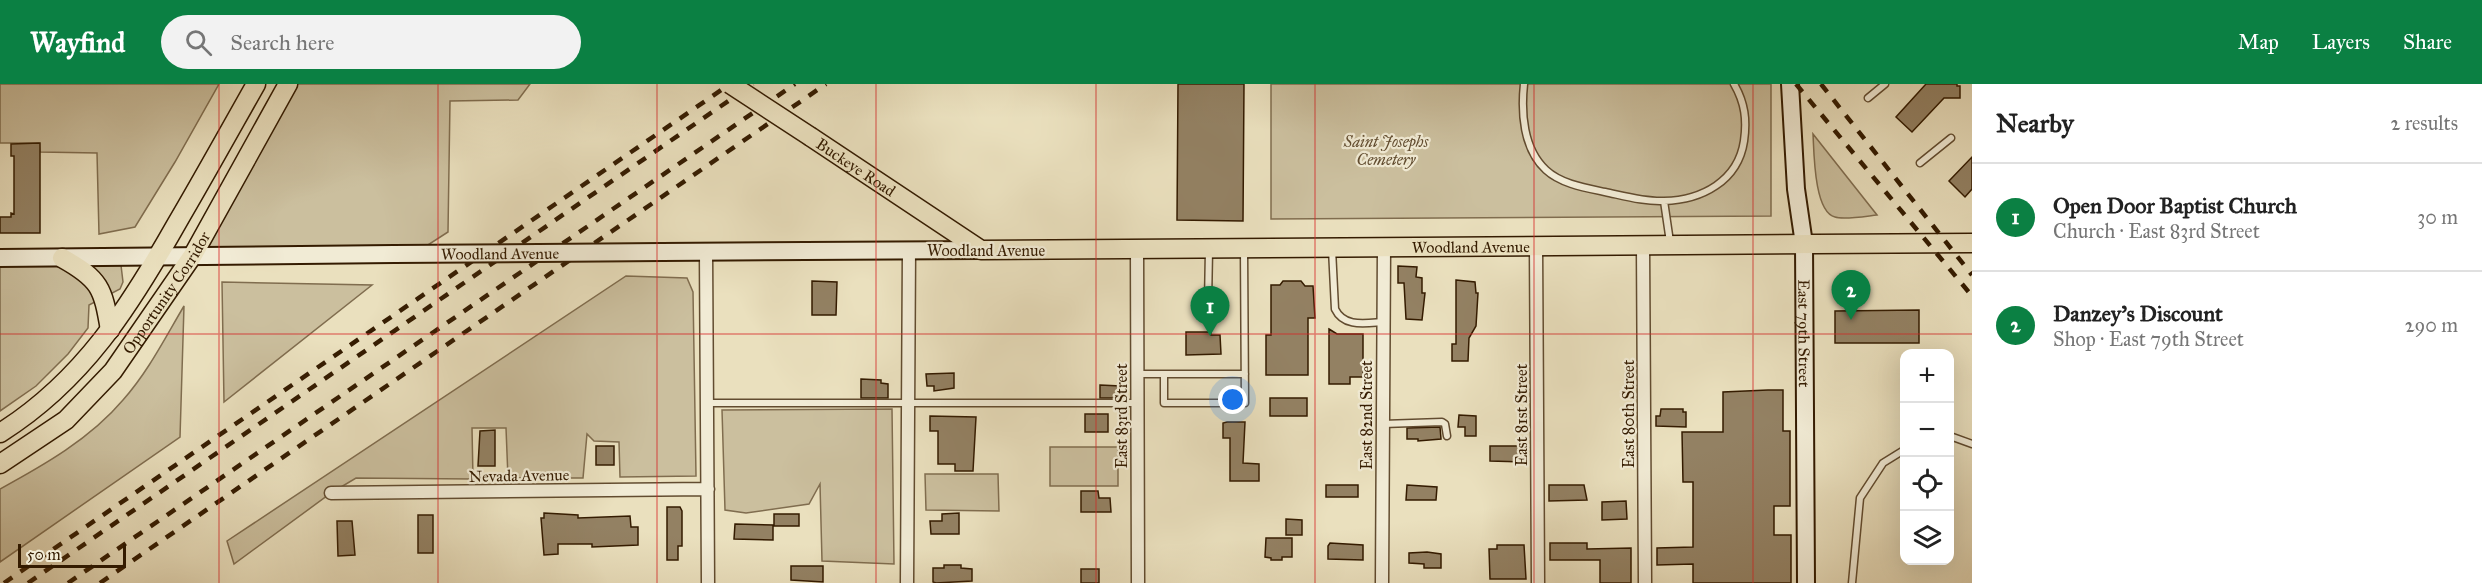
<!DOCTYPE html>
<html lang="en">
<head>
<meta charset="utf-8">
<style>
	:root { --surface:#fff; --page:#f2f2f2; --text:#222; --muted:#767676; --line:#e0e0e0; --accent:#0b8043 }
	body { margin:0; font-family:"IM FELL Great Primer",serif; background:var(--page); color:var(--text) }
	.controls { position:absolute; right:18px; bottom:18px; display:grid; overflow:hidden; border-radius:12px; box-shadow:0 6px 24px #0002 }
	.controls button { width:54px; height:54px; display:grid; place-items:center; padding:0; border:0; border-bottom:2px solid var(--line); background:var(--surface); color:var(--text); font:30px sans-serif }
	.scale { position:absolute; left:18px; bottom:15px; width:108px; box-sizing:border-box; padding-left:6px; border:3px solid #341b00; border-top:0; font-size:16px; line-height:21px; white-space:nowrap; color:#341b00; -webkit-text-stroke:4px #f1ebd5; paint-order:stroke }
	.you { position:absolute; left:1233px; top:316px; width:21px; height:21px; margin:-15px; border:4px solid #fff; border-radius:50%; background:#1a73e8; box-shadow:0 0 0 9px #1a73e833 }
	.badge { display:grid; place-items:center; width:39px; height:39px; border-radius:50%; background:var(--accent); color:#fff; font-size:20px; font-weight:700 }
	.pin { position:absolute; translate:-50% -50px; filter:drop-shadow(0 2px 3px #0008) }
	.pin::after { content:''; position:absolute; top:32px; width:21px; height:18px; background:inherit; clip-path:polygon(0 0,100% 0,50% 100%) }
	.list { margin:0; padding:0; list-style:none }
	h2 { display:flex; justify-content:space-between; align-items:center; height:78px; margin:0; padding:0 24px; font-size:26px }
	h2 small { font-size:20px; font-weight:400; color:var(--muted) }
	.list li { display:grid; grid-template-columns:39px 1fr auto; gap:18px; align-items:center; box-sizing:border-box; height:108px; padding:0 24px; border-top:2px solid var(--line) }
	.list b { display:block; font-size:22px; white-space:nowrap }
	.list p { margin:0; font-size:20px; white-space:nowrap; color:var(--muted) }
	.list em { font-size:20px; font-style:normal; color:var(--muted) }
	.icon { flex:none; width:33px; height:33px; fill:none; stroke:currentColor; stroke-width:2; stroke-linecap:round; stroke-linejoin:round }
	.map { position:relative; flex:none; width:1972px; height:499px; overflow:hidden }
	header { display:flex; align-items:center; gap:36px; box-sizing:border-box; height:84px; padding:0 30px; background:var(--accent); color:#fff }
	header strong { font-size:28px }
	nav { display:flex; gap:33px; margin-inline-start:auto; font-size:21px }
	.search { width:420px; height:54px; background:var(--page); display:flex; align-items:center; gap:15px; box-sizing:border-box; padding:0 21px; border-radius:33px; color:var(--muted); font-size:22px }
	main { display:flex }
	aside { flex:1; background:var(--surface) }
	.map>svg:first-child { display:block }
</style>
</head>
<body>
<header>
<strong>Wayfind</strong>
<div class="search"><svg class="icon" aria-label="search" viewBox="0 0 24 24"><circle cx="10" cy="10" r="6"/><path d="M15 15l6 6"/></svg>Search here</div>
<nav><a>Map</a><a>Layers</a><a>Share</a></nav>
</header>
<main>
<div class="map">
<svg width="1972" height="499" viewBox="0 0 1972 499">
	<rect width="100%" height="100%" fill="#eae0be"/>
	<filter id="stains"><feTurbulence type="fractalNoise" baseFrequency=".00333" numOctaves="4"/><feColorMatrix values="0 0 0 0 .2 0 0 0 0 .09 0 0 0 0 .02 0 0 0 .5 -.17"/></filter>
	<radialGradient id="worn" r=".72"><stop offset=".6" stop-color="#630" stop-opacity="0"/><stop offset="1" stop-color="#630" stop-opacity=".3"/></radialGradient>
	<path fill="#cbbf9e" stroke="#806d4f" stroke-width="1.5" d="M0 0H219L175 78 135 143 99 150 97 69 40 68 39 59H0Z
		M288 0H530L518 16 450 17 448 148 414 170 193 171Z
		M1271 0H1771V132L1271 135Z
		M1813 50 1877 131C1867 132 1844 136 1835 133 1814 128 1814 68 1813 50Z
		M120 173 123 198 120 205 89 221 88 244 68 270 36 302 0 327V174Z
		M626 192 687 194 693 208 696 392 620 393 619 358 594 357 587 350 583 394H508L506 344H472L473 395 356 394 331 409 234 480 227 457Z
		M222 198 372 201 224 318Z
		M184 222 180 353 0 478V405C44 381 90 355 123 316 148 288 165 254 184 222Z
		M892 325 894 480 822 477 820 400 809 420 746 429 725 426 722 326Z
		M1050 363H1118V402H1050Z
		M925 390H998L999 427 926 426Z"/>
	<path fill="#938163" stroke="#341b00" stroke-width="1.5" d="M1178 0H1244L1243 137 1177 136Z
		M1926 0H1957V2H1960V14H1944L1912 48 1896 33Z
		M40 59V149H0V133H11V129L14 130V72H11V60Z
		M1972 73V105L1965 113 1949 97Z
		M1398 182 1417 183 1416 193 1422 194V209H1425L1422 236 1406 235 1404 199H1398Z
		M1456 196 1475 198 1476 209H1478L1476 242 1469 254 1468 277H1452V260H1456Z
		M812 197 837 198 836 231H812Z
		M1283 197H1301L1305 202H1313L1315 234H1308V291H1266V251H1271V201H1280Z
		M1919 226V259H1835V227Z
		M1329 245 1337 250H1363V293H1350V300H1329Z
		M1186 248H1211V251H1220L1221 270 1186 271Z
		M954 289V304L934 307V302H927L926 290Z
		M861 295 881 296V299L888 300V314H861Z
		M1100 301 1120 302V314H1100Z
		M1768 306H1783V347H1790V422H1774V451H1791V499H1693V480L1657 481V464L1693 463V398H1683L1682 348H1723V308Z
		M1270 314H1307V332H1270Z
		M1661 325H1683V328H1686V343L1656 342V332H1660Z
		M1085 330H1108V348H1085Z
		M1459 331 1476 332V352H1465V343H1458Z
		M930 332 976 333 973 387H955V380H938V347H930Z
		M1227 338H1245L1243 379 1259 380V397H1230V354H1223V339Z
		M1440 343 1441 355 1418 357V355H1407V344Z
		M495 346V382H478L480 347Z
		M596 362H614V381H596Z
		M1490 362H1524V378L1490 377Z
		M1326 401H1358V413H1326Z
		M1407 401 1437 403 1436 416H1406Z
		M1549 401H1584L1587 416 1549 417Z
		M1081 407H1098L1099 414H1110L1111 428H1081Z
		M1626 417 1627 435 1602 436V418Z
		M667 423H680L682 427V462H678V476H667Z
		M544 429 578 431V434L630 432 631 443H638V461L592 463V460H558V470L544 471 541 434H544Z
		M959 429V450H931L930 437H942V430Z
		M774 430H799V442H774Z
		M418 431H433V469H418Z
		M1286 435 1302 436V451H1286Z
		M337 437H352L355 471 338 472Z
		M735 440 773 441V456L734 455Z
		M1266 454H1292V473H1282V476H1271V474L1265 473Z
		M1330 459 1363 461V476L1328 475V462Z
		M1550 459H1587V465L1631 464V499H1600V476H1550Z
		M1497 461H1524L1526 495H1490L1489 465H1497Z
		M1427 468 1441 470V484H1424V480L1409 479V469Z
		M944 481H961V484L972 485V497L936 499 933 498V484H944Z
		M791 482H823V498L791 496Z
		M1081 485H1099V499H1081Z"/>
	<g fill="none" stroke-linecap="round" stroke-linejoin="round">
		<defs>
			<path id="lane" d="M1524 0C1521 28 1523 65 1546 86 1561 100 1586 104 1605 108 1624 112 1645 118 1664 117 1702 116 1738 97 1744 57 1747 36 1745 19 1734 0
				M1868 14 1885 0
				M1920 79 1951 54
				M1664 117 1670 158
				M1332 165 1335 225C1344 244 1366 239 1384 238
				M1208 219 1209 166
				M1138 290H1245
				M1164 290V319H1245L1244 166
				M708 319H1138
				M1383 340 1442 338 1445 340 1447 352
				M1950 352 1972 360
				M1852 499 1860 414 1883 379 1904 366"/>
			<path id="street" d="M1536 162 1538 499
				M1643 162 1645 499
				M1137 166 1138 499
				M706 168 708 499
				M331 409 708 405
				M907 499 909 166
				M1382 499 1384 164"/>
			<g id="secondary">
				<path id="s1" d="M1790 0 1796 105 1804 160 1806 499"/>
				<path d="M662 168 981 166"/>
				<path d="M0 174 394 170"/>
			</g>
			<g id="primary">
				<path id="s2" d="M811 53 981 166 1972 159"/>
				<path d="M62 174C100 195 103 204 110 246"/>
				<path d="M0 349C83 297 130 222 177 139 204 93 230 46 256 0"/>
				<path id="s3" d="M0 380 66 336 113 287 193 171 288 0"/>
			</g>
		</defs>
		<use href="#lane" stroke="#624c30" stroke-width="9"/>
		<use href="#street" stroke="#624c30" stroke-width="15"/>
		<use href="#secondary" stroke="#341b00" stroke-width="20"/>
		<use href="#primary" stroke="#341b00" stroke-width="21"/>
		<use href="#lane" stroke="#f1ebd5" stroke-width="6"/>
		<use href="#street" stroke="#f1ebd5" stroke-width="12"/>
		<use href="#secondary" stroke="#f1ebd5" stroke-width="16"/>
		<use href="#primary" stroke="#eae0be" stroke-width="18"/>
		<path stroke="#341b00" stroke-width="4.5" stroke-dasharray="10 10" stroke-linecap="butt" d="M1796 0 1972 212
			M1821 0 1972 191
			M4 499 730 0
			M28 499 753 0
			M68 499 795 0
			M100 499 826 0"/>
		<defs>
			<g id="secondary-bridge">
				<path id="s4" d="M394 170 662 168"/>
			</g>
			<path id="primary-bridge" d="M730 0 811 53"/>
		</defs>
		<use href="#secondary-bridge" stroke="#341b00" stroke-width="20" stroke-linecap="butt"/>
		<use href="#primary-bridge" stroke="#341b00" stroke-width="21" stroke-linecap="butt"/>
		<use href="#secondary-bridge" stroke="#f1ebd5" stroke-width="16"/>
		<use href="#primary-bridge" stroke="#eae0be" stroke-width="18"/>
	</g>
	<path fill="none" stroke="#d62828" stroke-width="1.5" stroke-opacity="0.55" d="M219 0V499M438 0V499M657 0V499M876 0V499M1096 0V499M1315 0V499M1534 0V499M1753 0V499M0 250H1972"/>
	<g text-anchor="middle" stroke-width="4.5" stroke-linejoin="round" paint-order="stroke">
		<g font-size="16" font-style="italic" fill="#614c2f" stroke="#f1ebd5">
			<text x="1386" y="63">Saint Josephs<tspan x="1386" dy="18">Cemetery</tspan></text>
		</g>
		<g font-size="16" fill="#341b00" stroke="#f1ebd5">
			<text dy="6" stroke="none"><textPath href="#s2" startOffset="54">Buckeye Road</textPath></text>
			<text dy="6" stroke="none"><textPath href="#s2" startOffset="694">Woodland Avenue</textPath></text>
			<text x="986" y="172">Woodland Avenue</text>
			<text dy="6" stroke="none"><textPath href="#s4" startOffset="106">Woodland Avenue</textPath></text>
			<text dy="6" stroke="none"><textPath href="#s3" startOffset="242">Opportunity Corridor</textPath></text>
			<text dy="6" stroke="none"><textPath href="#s1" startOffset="250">East 79th Street</textPath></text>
			<text transform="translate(1628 330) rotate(-90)" y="6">East 80th Street</text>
			<text transform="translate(1366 331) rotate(-90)" y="6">East 82nd Street</text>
			<text transform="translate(1521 331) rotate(-90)" y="6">East 81st Street</text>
			<text transform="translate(1121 332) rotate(-90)" y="6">East 83rd Street</text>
			<text transform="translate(519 391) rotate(-1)" y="6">Nevada Avenue</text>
		</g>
	</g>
	<rect width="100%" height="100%" filter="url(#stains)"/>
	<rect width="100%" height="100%" fill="url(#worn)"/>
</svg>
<div class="controls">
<button>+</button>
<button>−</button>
<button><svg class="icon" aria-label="locate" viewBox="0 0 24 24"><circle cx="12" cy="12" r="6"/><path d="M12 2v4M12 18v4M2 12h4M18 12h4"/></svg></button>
<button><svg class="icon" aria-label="layers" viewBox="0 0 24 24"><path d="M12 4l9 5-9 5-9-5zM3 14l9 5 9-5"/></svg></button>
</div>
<div class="scale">50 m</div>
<div class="you"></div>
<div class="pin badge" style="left:1210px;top:252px">1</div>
<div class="pin badge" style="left:1851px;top:236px">2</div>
</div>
<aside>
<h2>Nearby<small>2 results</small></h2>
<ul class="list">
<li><span class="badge">1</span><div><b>Open Door Baptist Church</b><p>Church · East 83rd Street</p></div><em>30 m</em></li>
<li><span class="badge">2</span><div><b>Danzey's Discount</b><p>Shop · East 79th Street</p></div><em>290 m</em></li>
</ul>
</aside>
</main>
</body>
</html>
